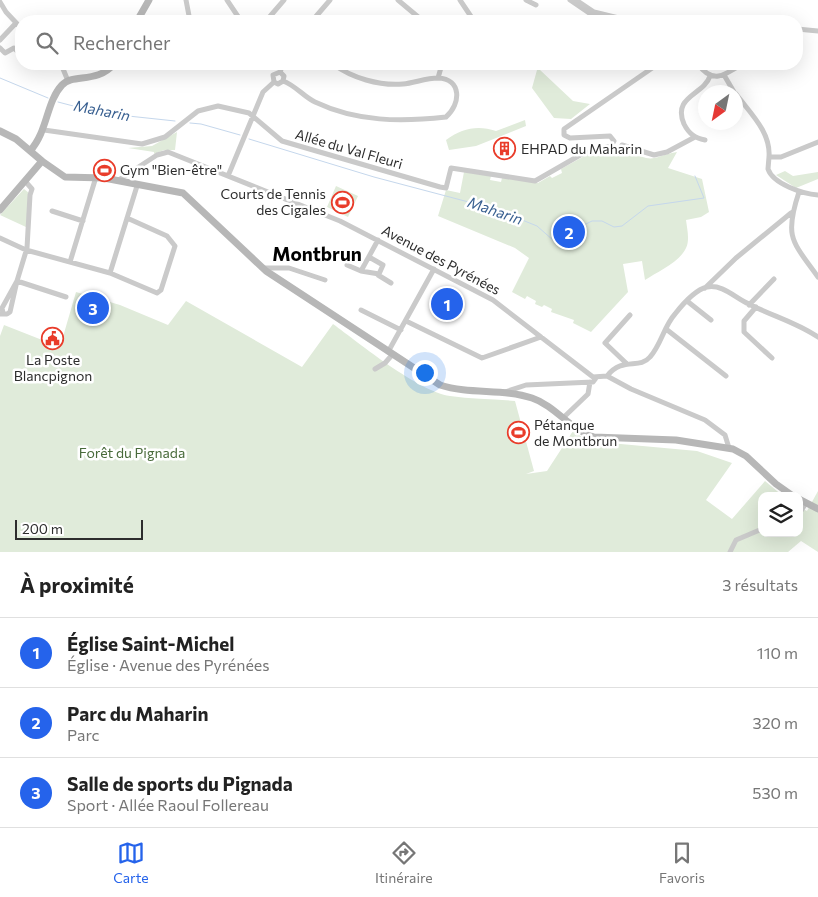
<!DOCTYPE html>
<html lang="fr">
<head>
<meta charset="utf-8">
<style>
	:root { --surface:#fff; --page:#f6f6f6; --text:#222; --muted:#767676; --line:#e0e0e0; --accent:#2563eb }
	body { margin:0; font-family:Commissioner,sans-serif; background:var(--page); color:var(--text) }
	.controls { position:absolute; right:15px; bottom:15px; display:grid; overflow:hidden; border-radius:10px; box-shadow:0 5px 20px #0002 }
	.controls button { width:45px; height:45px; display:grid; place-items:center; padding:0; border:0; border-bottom:1px solid var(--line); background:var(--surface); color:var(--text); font:25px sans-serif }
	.compass { position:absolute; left:698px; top:85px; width:45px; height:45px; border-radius:50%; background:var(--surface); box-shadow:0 5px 20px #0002; rotate:213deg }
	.scale { position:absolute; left:15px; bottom:12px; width:128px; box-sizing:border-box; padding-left:5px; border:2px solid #2d2d2d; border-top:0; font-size:14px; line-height:18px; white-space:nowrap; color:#2d2d2d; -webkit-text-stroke:4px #fff; paint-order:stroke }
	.you { position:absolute; left:424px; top:372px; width:18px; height:18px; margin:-12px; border:4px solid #fff; border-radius:50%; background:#1a73e8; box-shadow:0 0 0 8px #1a73e833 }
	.badge { display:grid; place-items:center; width:32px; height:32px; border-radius:50%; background:var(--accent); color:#fff; font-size:16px; font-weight:700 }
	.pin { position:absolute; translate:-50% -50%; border:2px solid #fff; box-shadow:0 1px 5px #0006 }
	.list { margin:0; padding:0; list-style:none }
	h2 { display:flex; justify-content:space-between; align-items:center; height:65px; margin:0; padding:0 20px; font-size:21px }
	h2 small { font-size:16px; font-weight:400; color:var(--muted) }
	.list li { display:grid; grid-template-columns:32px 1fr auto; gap:15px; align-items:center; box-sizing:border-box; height:70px; padding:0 20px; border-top:1px solid var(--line) }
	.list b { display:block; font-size:19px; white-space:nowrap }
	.list p { margin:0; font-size:16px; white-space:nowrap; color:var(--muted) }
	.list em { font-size:16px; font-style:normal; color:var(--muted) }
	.icon { flex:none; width:28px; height:28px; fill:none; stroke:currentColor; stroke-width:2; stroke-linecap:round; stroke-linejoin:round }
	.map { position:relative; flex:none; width:818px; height:552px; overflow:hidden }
	.search { position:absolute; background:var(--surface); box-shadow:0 5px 20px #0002; left:15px; right:15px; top:15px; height:55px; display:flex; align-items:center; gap:12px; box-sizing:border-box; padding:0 18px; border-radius:20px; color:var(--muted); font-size:19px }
	.sheet { height:275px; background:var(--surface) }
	nav { display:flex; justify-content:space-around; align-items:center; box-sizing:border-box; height:70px; border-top:1px solid var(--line); background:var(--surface); font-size:14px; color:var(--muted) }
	nav a { display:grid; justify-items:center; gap:2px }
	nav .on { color:var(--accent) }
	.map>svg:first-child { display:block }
</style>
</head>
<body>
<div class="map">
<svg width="818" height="552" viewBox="0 0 818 552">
	<rect width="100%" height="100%" fill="#fff"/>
	<path fill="#e0ebda" d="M532 64H539V69L573 101 590 104 571 119 554 118 532 88 537 70Z
		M525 120 526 126 476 146 449 150 446 140C462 128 478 125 496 131Z
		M177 132 175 150H164L154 154V152L128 148 152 146Z
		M608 149 624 153 626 149C655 165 650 157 677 152L668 168 702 179 709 212 701 217 686 220C687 228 690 240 686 248 680 262 657 272 645 280L642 261 623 264 628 292 591 332 573 323 574 320 551 312 552 309 544 305 542 307 535 304 536 301 527 296 525 299 512 292 529 258 515 248 438 216 446 190 460 193 464 172 491 176 490 180 501 182 502 178 538 183 550 176 552 178 562 173 561 169 588 154Z
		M785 171 793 176 818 172V179L796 188 776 175Z
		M336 186 358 196 348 217 327 207Z
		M24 189 29 193 26 227 0 215Z
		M76 292 120 305 168 325 186 301 302 367 333 324C359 343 419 392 450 396 471 399 493 399 515 401L534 471 526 474 547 471 573 431 588 441 697 451 732 463 706 500 732 519 765 481 783 496H762V533H799V507L807 511 818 491V552L801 541 788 552H0V336L4 325 60 347Z"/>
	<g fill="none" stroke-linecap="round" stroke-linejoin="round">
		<path stroke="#c5d7ec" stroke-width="1" d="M0 78 48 98
			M58 102 100 113 175 121
			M190 123 201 124 240 135
			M249 139 374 177 495 209 537 226 554 241H563L571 239 582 226 592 221H602L614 227 622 226 648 206 704 198 695 176"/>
		<path stroke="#cacaca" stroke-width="5" d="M186 0 190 21
			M227 0 241 21
			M398 0 423 21
			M460 0 474 21
			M526 0 536 5
			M570 0 592 15 610 21
			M576 0 594 12 631 21
			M0 2 6 12 21 28
			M266 21 284 0
			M312 21 330 0
			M797 29 818 31
			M0 40 16 23
			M0 48 5 53 14 48 21 55
			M61 64 68 81
			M698 64C712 84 724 76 742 64
			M280 72 283 64
			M724 75 734 92
			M438 78 442 64
			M283 81C295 85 304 97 315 102 357 122 401 122 446 117 461 104 462 79 438 78 426 78 414 83 403 84 379 86 352 78 333 64
			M274 82 278 84 283 81 284 76 280 72
			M274 82 273 75 280 72
			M736 94C750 113 771 132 769 157
			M44 130 142 144 165 137 198 111 218 106 249 113 282 141 440 187 446 188 451 168 535 181 582 154 611 146 614 141 610 136 570 138 564 135V129L658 64
			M705 140C695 138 689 134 684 124 672 96 704 95 710 76
			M818 142 781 157H769L768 169C773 184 803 194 818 195
			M622 145 654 155 667 152 695 137
			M228 176 263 92 274 82
			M25 181 32 189 30 195 27 248 17 281 66 297
			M117 181 157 155 168 152 340 221 493 300 593 377 607 376 631 389 705 420 725 435 729 448
			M799 192C784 237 792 241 818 277
			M52 211 83 221
			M0 238 26 250 110 273 157 293 161 290 175 246 167 236 127 218
			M70 262 96 177
			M347 265 361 271 378 240
			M262 268H289L325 280
			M361 271 379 274 383 265 369 257
			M110 273 137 186
			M378 275 391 283
			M705 288 736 258 791 213
			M687 301 711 320
			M749 305 774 279
			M756 307 744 321V332L772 358
			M361 310 401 330
			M0 314H7L10 312 17 281 2 308 3 313
			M406 321 482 358 541 337
			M666 329 726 376
			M388 352 434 269
			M626 363 605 343 630 315
			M375 369 385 363 392 355
			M607 376C623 356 639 370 650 357 661 345 664 326 675 314 682 305 695 290 707 287 723 284 735 298 749 304 772 316 796 322 818 337
			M505 392 526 385 593 382 596 378
			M564 417 588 394 590 382
			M799 514 806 503
			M730 552 736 540 762 529"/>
		<path stroke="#b7b7b7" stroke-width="7" d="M137 21 149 0
			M0 131 16 139 42 161 65 177 104 178 183 193 266 271 440 385C470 395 503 388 532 398 556 406 570 430 594 437L676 440 733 449 746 456 776 484 793 496
			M30 151C48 131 46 102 62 85 73 73 97 84 114 64
			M0 210 42 161
			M799 499 818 509"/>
	</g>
	<defs>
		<symbol id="building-ring" viewBox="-11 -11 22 22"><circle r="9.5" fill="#fff" stroke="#e93c2a" stroke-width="1.5"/><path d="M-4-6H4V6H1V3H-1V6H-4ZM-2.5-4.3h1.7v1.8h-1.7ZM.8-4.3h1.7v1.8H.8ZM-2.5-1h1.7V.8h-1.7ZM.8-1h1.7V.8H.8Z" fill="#e93c2a"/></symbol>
		<symbol id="stadium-ring" viewBox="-11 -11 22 22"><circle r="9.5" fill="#fff" stroke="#e93c2a" stroke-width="1.5"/><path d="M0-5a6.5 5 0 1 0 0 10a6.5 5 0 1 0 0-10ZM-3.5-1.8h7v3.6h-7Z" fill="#e93c2a"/></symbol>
		<symbol id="civic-ring" viewBox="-11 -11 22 22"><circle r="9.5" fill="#fff" stroke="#e93c2a" stroke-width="1.5"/><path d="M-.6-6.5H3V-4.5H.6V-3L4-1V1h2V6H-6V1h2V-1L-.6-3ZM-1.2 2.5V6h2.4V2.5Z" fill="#e93c2a"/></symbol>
	</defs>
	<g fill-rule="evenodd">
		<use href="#building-ring" x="492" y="136" width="25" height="25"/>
		<use href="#stadium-ring" x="92" y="158" width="25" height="25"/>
		<use href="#stadium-ring" x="330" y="190" width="25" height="25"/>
		<use href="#civic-ring" x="40" y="326" width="25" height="25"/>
		<use href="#stadium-ring" x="506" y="420" width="25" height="25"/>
	</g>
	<g text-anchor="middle" stroke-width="5" stroke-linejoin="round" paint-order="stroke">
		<g font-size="14" fill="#2d2d2d" stroke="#fff">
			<text transform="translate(349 149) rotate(16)" y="5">Allée du Val Fleuri</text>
			<text transform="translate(441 260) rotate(28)" y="5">Avenue des Pyrénées</text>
		</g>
		<g font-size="14" fill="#2d2d2d" stroke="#fff" text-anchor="start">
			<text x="521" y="154">EHPAD du Maharin</text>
			<text x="120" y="175">Gym "Bien-être"</text>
			<text x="326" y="199" text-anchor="end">Courts de Tennis<tspan x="326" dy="16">des Cigales</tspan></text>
			<text x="53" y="365" text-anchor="middle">La Poste<tspan x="53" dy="16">Blancpignon</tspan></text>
			<text x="534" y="430">Pétanque<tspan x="534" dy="16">de Montbrun</tspan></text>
		</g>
		<g font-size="14" fill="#486a3a" stroke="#fff">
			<text x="132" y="458">Forêt du Pignada</text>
		</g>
		<g font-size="15" font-style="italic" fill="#396091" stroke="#fff">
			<text transform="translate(102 111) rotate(11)" y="5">Maharin</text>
			<text transform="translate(495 211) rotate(19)" y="5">Maharin</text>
		</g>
		<g font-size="19" font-weight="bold" fill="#000" stroke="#fff">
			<text x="317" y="261">Montbrun</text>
		</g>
	</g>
</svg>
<div class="controls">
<button><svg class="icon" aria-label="layers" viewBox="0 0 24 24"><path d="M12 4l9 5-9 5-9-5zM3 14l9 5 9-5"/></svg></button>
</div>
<svg class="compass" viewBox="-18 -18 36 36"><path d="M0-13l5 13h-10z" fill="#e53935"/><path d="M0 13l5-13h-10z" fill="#767676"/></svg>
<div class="scale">200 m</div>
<div class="you"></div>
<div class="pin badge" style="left:447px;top:304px">1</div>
<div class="pin badge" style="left:569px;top:232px">2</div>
<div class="pin badge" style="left:93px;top:308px">3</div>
<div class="search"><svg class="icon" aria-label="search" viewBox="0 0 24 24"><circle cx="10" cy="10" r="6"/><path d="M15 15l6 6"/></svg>Rechercher</div>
</div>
<section class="sheet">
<h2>À proximité<small>3 résultats</small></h2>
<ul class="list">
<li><span class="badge">1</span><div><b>Église Saint-Michel</b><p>Église · Avenue des Pyrénées</p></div><em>110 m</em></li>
<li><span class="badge">2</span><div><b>Parc du Maharin</b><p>Parc</p></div><em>320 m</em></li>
<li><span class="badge">3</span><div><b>Salle de sports du Pignada</b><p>Sport · Allée Raoul Follereau</p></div><em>530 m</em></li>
</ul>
</section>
<nav>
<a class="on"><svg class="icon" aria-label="map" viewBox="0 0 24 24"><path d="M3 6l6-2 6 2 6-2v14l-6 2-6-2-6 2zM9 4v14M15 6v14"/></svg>Carte</a>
<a><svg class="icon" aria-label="directions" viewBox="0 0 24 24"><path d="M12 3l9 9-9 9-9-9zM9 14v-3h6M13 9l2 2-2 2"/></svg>Itinéraire</a>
<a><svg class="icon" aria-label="saved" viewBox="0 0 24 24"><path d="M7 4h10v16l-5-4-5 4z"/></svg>Favoris</a>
</nav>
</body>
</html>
